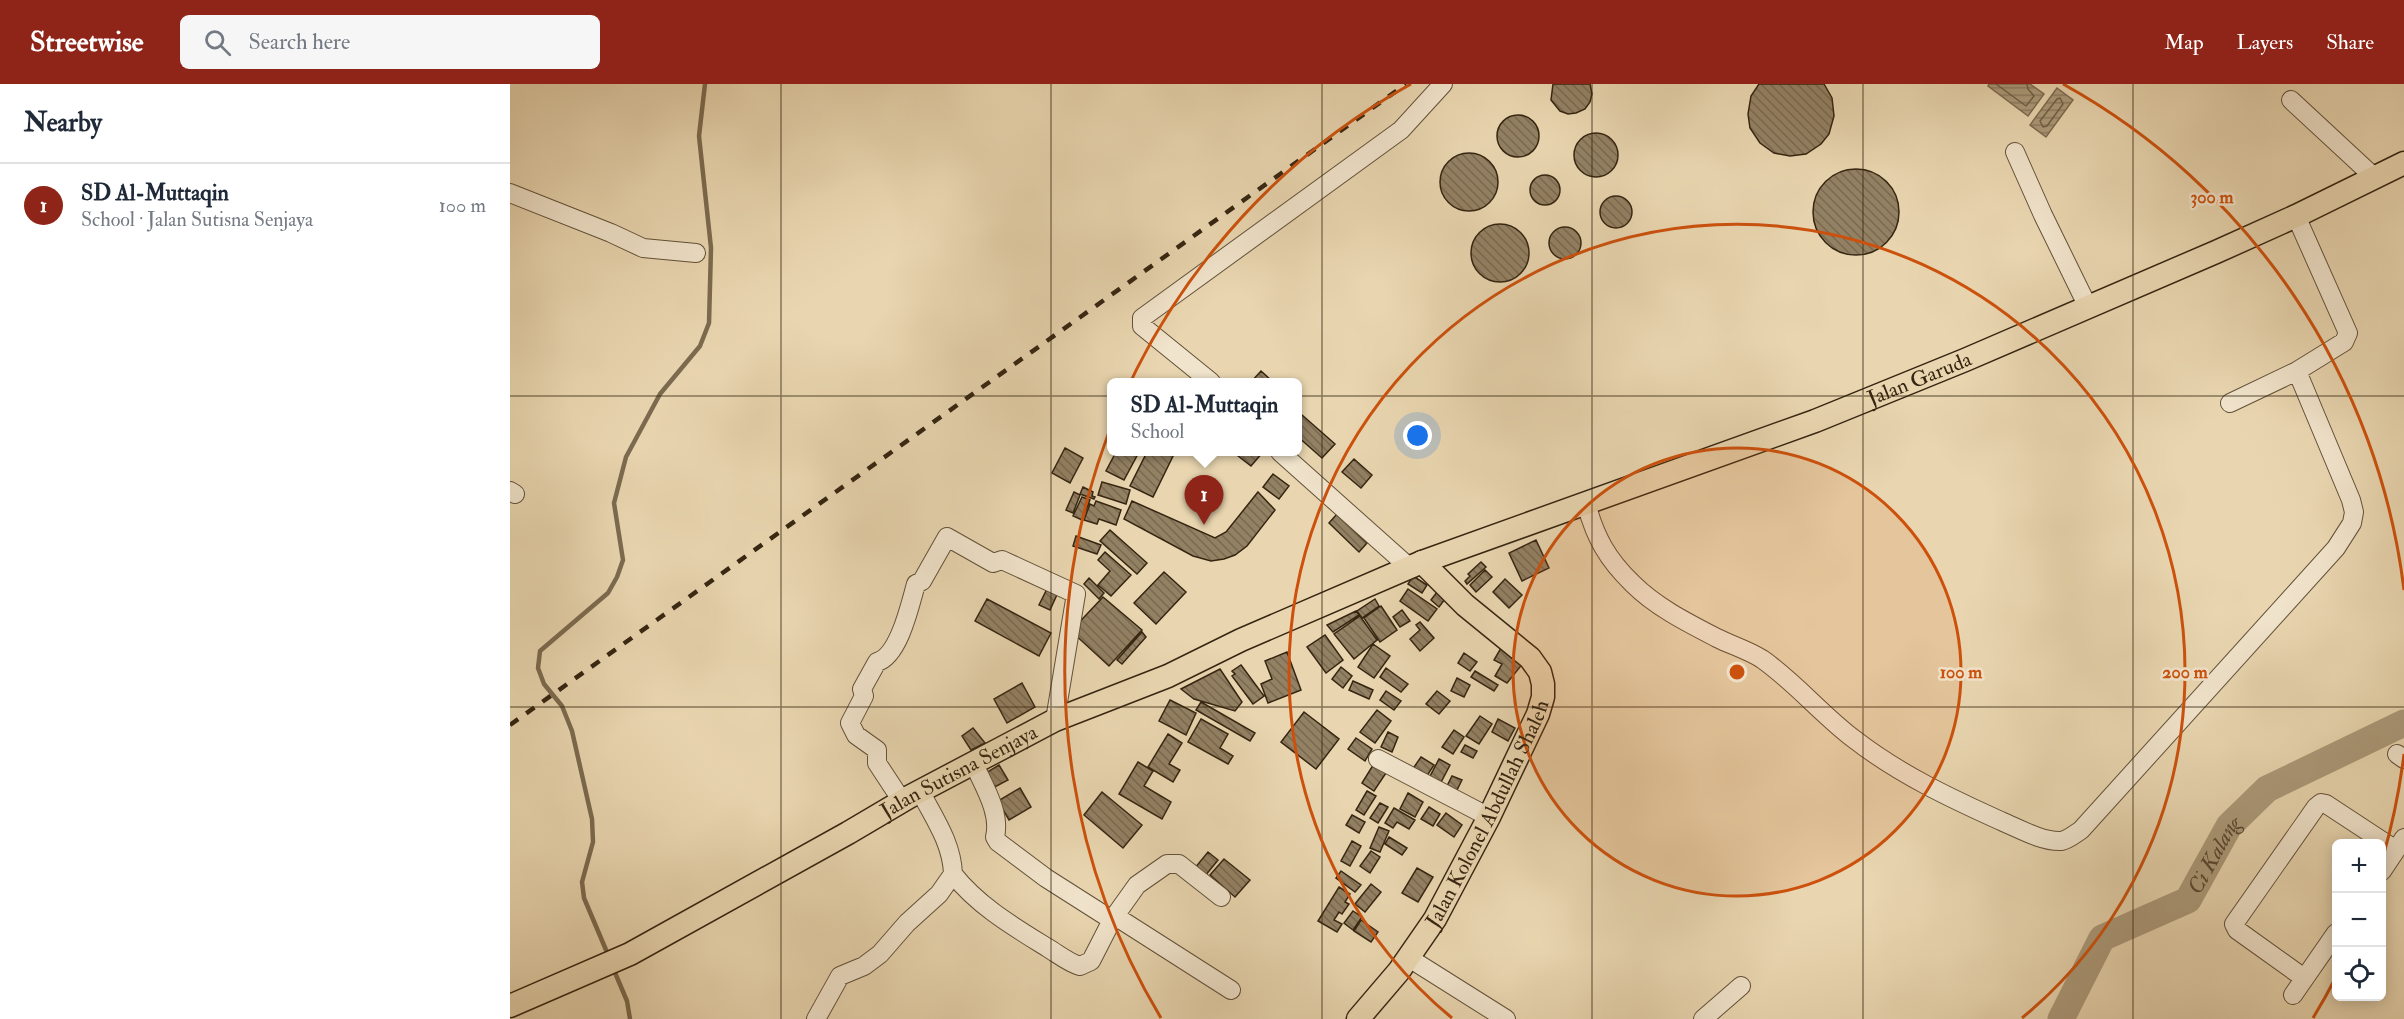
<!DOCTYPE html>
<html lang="en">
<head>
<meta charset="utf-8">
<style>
	:root { --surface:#fff; --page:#f6f6f7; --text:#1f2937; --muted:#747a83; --line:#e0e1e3; --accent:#8f2418 }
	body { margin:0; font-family:"IM FELL Double Pica",serif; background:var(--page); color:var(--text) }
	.controls { position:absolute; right:18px; bottom:18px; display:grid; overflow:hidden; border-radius:9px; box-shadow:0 3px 15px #0003 }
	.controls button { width:54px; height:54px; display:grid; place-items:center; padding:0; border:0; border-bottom:2px solid var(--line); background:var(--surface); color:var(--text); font:30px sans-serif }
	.you { position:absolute; left:908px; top:352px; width:21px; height:21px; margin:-15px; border:4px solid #fff; border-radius:50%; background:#1a73e8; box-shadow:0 0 0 9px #1a73e833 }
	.badge { display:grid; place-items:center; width:39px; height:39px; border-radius:50%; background:var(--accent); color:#fff; font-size:20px; font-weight:700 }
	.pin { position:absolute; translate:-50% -50px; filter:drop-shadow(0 2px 3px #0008) }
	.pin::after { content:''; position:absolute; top:32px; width:21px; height:18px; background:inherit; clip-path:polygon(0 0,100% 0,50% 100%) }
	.popup { position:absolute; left:597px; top:294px; width:195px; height:78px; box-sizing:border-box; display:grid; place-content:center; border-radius:9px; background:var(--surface); filter:drop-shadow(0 2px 4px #0005); font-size:20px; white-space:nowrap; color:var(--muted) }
	.popup b { font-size:22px; color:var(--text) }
	.popup::after { content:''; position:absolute; left:50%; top:100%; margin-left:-12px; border:12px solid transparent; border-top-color:var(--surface) }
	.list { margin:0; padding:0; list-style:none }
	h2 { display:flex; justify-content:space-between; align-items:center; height:78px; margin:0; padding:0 24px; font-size:26px }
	h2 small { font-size:20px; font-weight:400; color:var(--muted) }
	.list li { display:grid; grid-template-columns:39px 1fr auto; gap:18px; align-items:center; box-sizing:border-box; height:84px; padding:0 24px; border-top:2px solid var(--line) }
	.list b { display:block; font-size:22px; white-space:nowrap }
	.list p { margin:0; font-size:20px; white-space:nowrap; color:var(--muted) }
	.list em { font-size:20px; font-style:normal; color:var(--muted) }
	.icon { flex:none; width:33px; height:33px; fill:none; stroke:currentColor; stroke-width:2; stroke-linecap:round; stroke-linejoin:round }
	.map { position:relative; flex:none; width:1894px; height:935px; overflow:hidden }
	header { display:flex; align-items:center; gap:36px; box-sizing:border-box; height:84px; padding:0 30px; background:var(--accent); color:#fff }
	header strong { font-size:28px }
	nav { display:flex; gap:33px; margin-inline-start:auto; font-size:21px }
	.search { width:420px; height:54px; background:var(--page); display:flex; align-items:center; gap:15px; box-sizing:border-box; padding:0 21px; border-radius:9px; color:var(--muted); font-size:22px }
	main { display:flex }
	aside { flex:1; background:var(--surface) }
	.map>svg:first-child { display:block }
</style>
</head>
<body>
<header>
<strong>Streetwise</strong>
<div class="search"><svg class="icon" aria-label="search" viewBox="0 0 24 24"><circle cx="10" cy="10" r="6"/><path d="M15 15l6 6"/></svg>Search here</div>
<nav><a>Map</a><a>Layers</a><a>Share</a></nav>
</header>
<main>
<aside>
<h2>Nearby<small></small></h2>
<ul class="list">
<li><span class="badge">1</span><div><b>SD Al-Muttaqin</b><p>School · Jalan Sutisna Senjaya</p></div><em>100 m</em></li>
</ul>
</aside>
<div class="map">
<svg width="1894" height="935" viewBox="0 0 1894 935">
	<defs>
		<pattern id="water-rules" width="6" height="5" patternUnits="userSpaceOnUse" patternTransform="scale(1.5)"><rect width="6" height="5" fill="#ac9a7a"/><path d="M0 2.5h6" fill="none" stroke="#8d7d63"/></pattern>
		<pattern id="building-back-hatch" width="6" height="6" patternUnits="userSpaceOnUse" patternTransform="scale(1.5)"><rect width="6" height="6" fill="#938164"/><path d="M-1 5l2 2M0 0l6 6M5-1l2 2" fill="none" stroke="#796951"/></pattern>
	</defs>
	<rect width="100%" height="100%" fill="#e9d6b0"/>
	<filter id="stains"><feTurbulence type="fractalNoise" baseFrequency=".00333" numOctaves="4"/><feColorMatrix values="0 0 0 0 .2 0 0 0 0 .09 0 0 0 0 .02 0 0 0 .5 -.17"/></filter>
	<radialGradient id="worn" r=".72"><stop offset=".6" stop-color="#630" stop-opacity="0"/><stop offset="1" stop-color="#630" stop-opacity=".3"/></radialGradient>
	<path fill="url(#water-rules)" stroke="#7c6b50" stroke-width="1.5" d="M1479 0H1520L1534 10 1518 32 1478 2Z
		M1547 4 1563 16 1536 53 1520 41Z"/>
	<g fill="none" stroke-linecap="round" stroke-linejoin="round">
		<path stroke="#706046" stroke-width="1.5" d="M1486 0 1516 22 1524 12 1518 5 1517 0
			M1550 14 1553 20 1537 42 1533 43 1530 37 1547 15Z"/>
		<path stroke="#7c6b50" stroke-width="4.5" d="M99 873 74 814 72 798 83 758 82 735 62 647 52 622 34 600 28 584 30 567 98 509 107 493 113 476 104 419 116 373 150 310 190 262 199 239 201 164 189 52 195 0
			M103 884 117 917 120 935"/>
		<path stroke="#ac9a7a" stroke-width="27" id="s1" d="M1551 935 1592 854 1678 816 1719 742 1757 705 1894 639"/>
	</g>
	<path fill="url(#building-back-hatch)" stroke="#352511" stroke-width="1.5" d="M1043 0H1080L1082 10 1080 18 1075 25 1066 29 1058 30 1050 27 1041 16Z
		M1314 0 1322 14 1324 32 1319 50 1311 60 1296 70 1280 72 1264 69 1250 59 1240 44 1238 30 1241 12 1249 0Z
		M987 52a21 21 0 1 1 42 0a21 21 0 1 1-42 0Z
		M1064 71a22 22 0 1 1 44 0a22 22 0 1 1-44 0Z
		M930 98a29 29 0 1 1 58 0a29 29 0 1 1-58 0Z
		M1303 128a43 43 0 1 1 86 0a43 43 0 1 1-86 0Z
		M1020 106a15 15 0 1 1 30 0a15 15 0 1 1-30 0Z
		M1090 128a16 16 0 1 1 32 0a16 16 0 1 1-32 0Z
		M961 169a29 29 0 1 1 58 0a29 29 0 1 1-58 0Z
		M1039 159a16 16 0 1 1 32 0a16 16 0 1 1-32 0Z
		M751 287 763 298H741Z
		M792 331 825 360 812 374 787 352V336Z
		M555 364 573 374 560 399 542 389Z
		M606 368H629L614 396 596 387Z
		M637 368H665L643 413 620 402Z
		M723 368H753L741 382Z
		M844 375 862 391 851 404 832 388Z
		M763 390 779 402 769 415 753 403Z
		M592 398 620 406 616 420 588 411Z
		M573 403 583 408 582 412 585 413 584 415 570 410Z
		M564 408 570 411 563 429 556 426Z
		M748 408 765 426 737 462 725 471 714 475 701 477 683 472 614 435 622 417 705 454 716 448Z
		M572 413 580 416 572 436 563 432Z
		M586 417 611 426 606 441 589 435 587 440 574 436 580 420 584 422Z
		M827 430 857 459 849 468 819 439Z
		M600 446 637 479 627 490 590 457Z
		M566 452 591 461 587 470 563 462Z
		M1026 456 1039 484 1012 497 999 469Z
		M595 468 621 491 601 512 588 501 600 487 588 476Z
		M971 478 976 483 957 500 955 497 960 492 958 490Z
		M975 486 982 493 966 508 960 501Z
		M654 488 676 508 646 540 624 519Z
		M903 492 917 501 912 509 898 500Z
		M579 494 594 509 589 515 574 500Z
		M995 495 1012 511 999 524 983 508Z
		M540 499 550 504 540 526 529 521Z
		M898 505 927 525 918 537 890 517Z
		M927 508 935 515 929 523 921 516Z
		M593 513 632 546 599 582 561 547Z
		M477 515 541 549 529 572 465 537Z
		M865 515 869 522 852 534 847 527Z
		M871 522 887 546 870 558 854 534Z
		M892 526 900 537 890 543 883 533Z
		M846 527 849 531 823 548 817 541Z
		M850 532 867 556 844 575 824 550Z
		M910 538 924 554 910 567 900 555 910 546 906 541Z
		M632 548 636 553 612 580 607 576Z
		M815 551 833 576 816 589 797 563Z
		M863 560 880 572 864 594 848 583Z
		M991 564 1014 578 997 599 985 592 992 580 984 576Z
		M777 568 791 606 758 619 751 600 762 595 755 577Z
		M954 569 967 578 960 587 948 579Z
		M731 581 754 612 743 620 722 592 725 590 722 587Z
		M831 583 842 592 833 604 822 595Z
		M876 584 898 600 891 608 870 593Z
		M710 585 732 618 725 627 684 615 671 605Z
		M965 587 988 601 984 607 961 593Z
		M947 594 960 601 954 613 941 607Z
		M843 597 863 606 859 615 839 606Z
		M512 599 525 623 497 639 484 615Z
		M876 607 891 617 884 626 870 616Z
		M927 607 940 617 929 630 916 620Z
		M660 616 686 629 676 651 649 637Z
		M691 618 745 649 740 657 686 626Z
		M867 626 881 637 865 659 850 648Z
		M794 628 829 655 806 685 771 658Z
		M970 632 982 640 969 660 956 652Z
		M691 635 718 650 710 664 723 672 718 680 678 658Z
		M988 635 1005 644 998 657 982 648Z
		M463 644 475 659 461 666 452 652Z
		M944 646 954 653 943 670 932 663Z
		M878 648 888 653 882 668 871 663Z
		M658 650 672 659 659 680 670 686 663 698 638 683Z
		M846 654 862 665 855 677 838 665Z
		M955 661 967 667 963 674 951 668Z
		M911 673 924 681 915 695 902 686Z
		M929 675 940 681 928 704 917 698Z
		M628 678 643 687 634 702 661 718 652 735 609 710Z
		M865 678 878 686 864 707 852 699Z
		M489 681 498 696 479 706 471 692Z
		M942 692 952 696 945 710 935 706Z
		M510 704 521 723 499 736 488 717Z
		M857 707 866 712 854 731 846 726Z
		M592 708 632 741 613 764 574 731Z
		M898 709 913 718 905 733 890 725Z
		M870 719 878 723 868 739 860 734Z
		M919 723 930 730 923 742 911 735Z
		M884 724 905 736 899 745 887 738 883 744 875 739Z
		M936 729 952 741 944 753 927 741Z
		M842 731 855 738 849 749 836 741Z
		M869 743 879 747 870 768 860 764Z
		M879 753 897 764 892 771 875 760Z
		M842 757 851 762 840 782 831 777Z
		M861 767 870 773 860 789 850 782Z
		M698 768 708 776 695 792 685 784Z
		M714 775 740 796 725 813 700 791Z
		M907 784 923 793 908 818 892 809Z
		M831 787 851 801 845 808 826 794Z
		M861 800 871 808 855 828 845 820Z
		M829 803 840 810 835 818 839 820 832 830 829 828 824 836 832 840 827 848 808 837Z
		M843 827 852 833 843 846 834 839Z
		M851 836 868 848 861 858 844 847Z"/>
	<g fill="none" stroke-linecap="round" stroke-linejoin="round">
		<defs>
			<path id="minor" d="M1781 16 1864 93
				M1505 68 1533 131 1578 223
				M0 109 101 149 133 164 186 169
				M701 298 632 242V234L891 46 933 0
				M1720 319 1787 287
				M770 368 900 484
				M0 407 5 410
				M1076 419C1085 453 1097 475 1123 500 1146 523 1178 539 1207 554 1221 561 1238 566 1252 575 1285 598 1312 631 1344 655 1389 690 1440 714 1491 737 1508 744 1532 758 1551 757 1558 756 1565 750 1571 746L1826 464 1842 439 1844 428 1841 416 1787 287 1834 258 1838 249 1786 132
				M1887 670 1894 675
				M868 675 979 733
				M463 678C473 701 491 728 485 753L488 758 536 794 602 836
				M392 717 367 679V666L346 651 340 639 354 612 352 605 367 578C389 572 400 521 406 500L412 497 437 453 483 479 492 476 566 510 545 636
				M1872 787 1894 754
				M443 790C468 822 504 843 538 864 548 870 559 879 570 882L581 877 602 836 627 801 657 780H669L711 813
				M605 832 721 906
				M899 874 996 935
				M1794 894 1727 846 1724 840 1806 723 1811 719 1816 720 1886 766
				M1783 911 1826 849
				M306 935 330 892 354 882 370 870 397 839 429 810 443 790C442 759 424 734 410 707
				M1193 935 1231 902"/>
			<g id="major">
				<path id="s2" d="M0 922 120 870 338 749 399 713 545 636 658 592 731 556 912 478 1305 337 1455 276 1706 168 1786 132 1894 79"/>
				<path id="s3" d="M848 935 889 887 925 835 979 733 1028 630 1033 613V600L1030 588 1020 574 955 521 912 478"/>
			</g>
		</defs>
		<use href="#minor" stroke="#625139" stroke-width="20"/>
		<use href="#major" stroke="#352511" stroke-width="25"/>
		<use href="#minor" stroke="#f1e4cc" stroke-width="18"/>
		<use href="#major" stroke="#e9d6b0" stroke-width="22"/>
		<path stroke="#352511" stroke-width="4.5" stroke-dasharray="10 10" stroke-linecap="butt" d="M0 641 896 0"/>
	</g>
	<path fill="none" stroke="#352511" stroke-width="1.5" stroke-opacity="0.55" d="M271 0V935M541 0V935M812 0V935M1082 0V935M1353 0V935M1623 0V935M0 312H1894M0 623H1894"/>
	<circle cx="1227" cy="588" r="224" fill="#cd510d" fill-opacity=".12"/>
	<g fill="none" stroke="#cd510d" stroke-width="3">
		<circle cx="1227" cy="588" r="224"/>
		<path d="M942 934A448 448 0 1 1 1512 934"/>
		<path d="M1894 670A672 672 0 0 1 1873 773M1826 893A672 672 0 0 1 1803 934M651 934A672 672 0 0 1 901 0M1553 0A672 672 0 0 1 1894 506"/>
	</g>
	<g text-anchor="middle" stroke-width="5" stroke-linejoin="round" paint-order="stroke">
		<g font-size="21" fill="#352511" stroke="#f1e4cc">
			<text dy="7" stroke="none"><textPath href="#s2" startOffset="1546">Jalan Garuda</textPath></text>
			<text dy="7" stroke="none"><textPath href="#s2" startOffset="507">Jalan Sutisna Senjaya</textPath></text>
			<text dy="7" stroke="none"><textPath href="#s3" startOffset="244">Jalan Kolonel Abdullah Shaleh</textPath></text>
		</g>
		<g font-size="22" font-style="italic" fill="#594830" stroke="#f1e4cc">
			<text dy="8" stroke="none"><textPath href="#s1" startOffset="237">Ci Kalang</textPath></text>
		</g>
	</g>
	<circle cx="1227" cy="588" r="9" fill="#cd510d" stroke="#f1e4cc" stroke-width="3"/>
	<g font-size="18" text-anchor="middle" font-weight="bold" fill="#cd510d" stroke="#f1e4cc" stroke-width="5" stroke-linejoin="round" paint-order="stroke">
		<text x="1702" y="119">300 m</text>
		<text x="1451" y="594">100 m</text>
		<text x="1675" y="594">200 m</text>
	</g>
	<rect width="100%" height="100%" filter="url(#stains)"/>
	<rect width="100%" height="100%" fill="url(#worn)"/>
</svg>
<div class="controls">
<button>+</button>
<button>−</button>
<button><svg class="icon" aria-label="locate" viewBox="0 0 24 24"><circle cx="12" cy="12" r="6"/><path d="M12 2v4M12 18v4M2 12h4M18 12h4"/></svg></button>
</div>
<div class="you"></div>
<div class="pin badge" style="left:694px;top:441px">1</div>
<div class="popup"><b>SD Al-Muttaqin</b>School</div>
</div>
</main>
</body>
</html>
